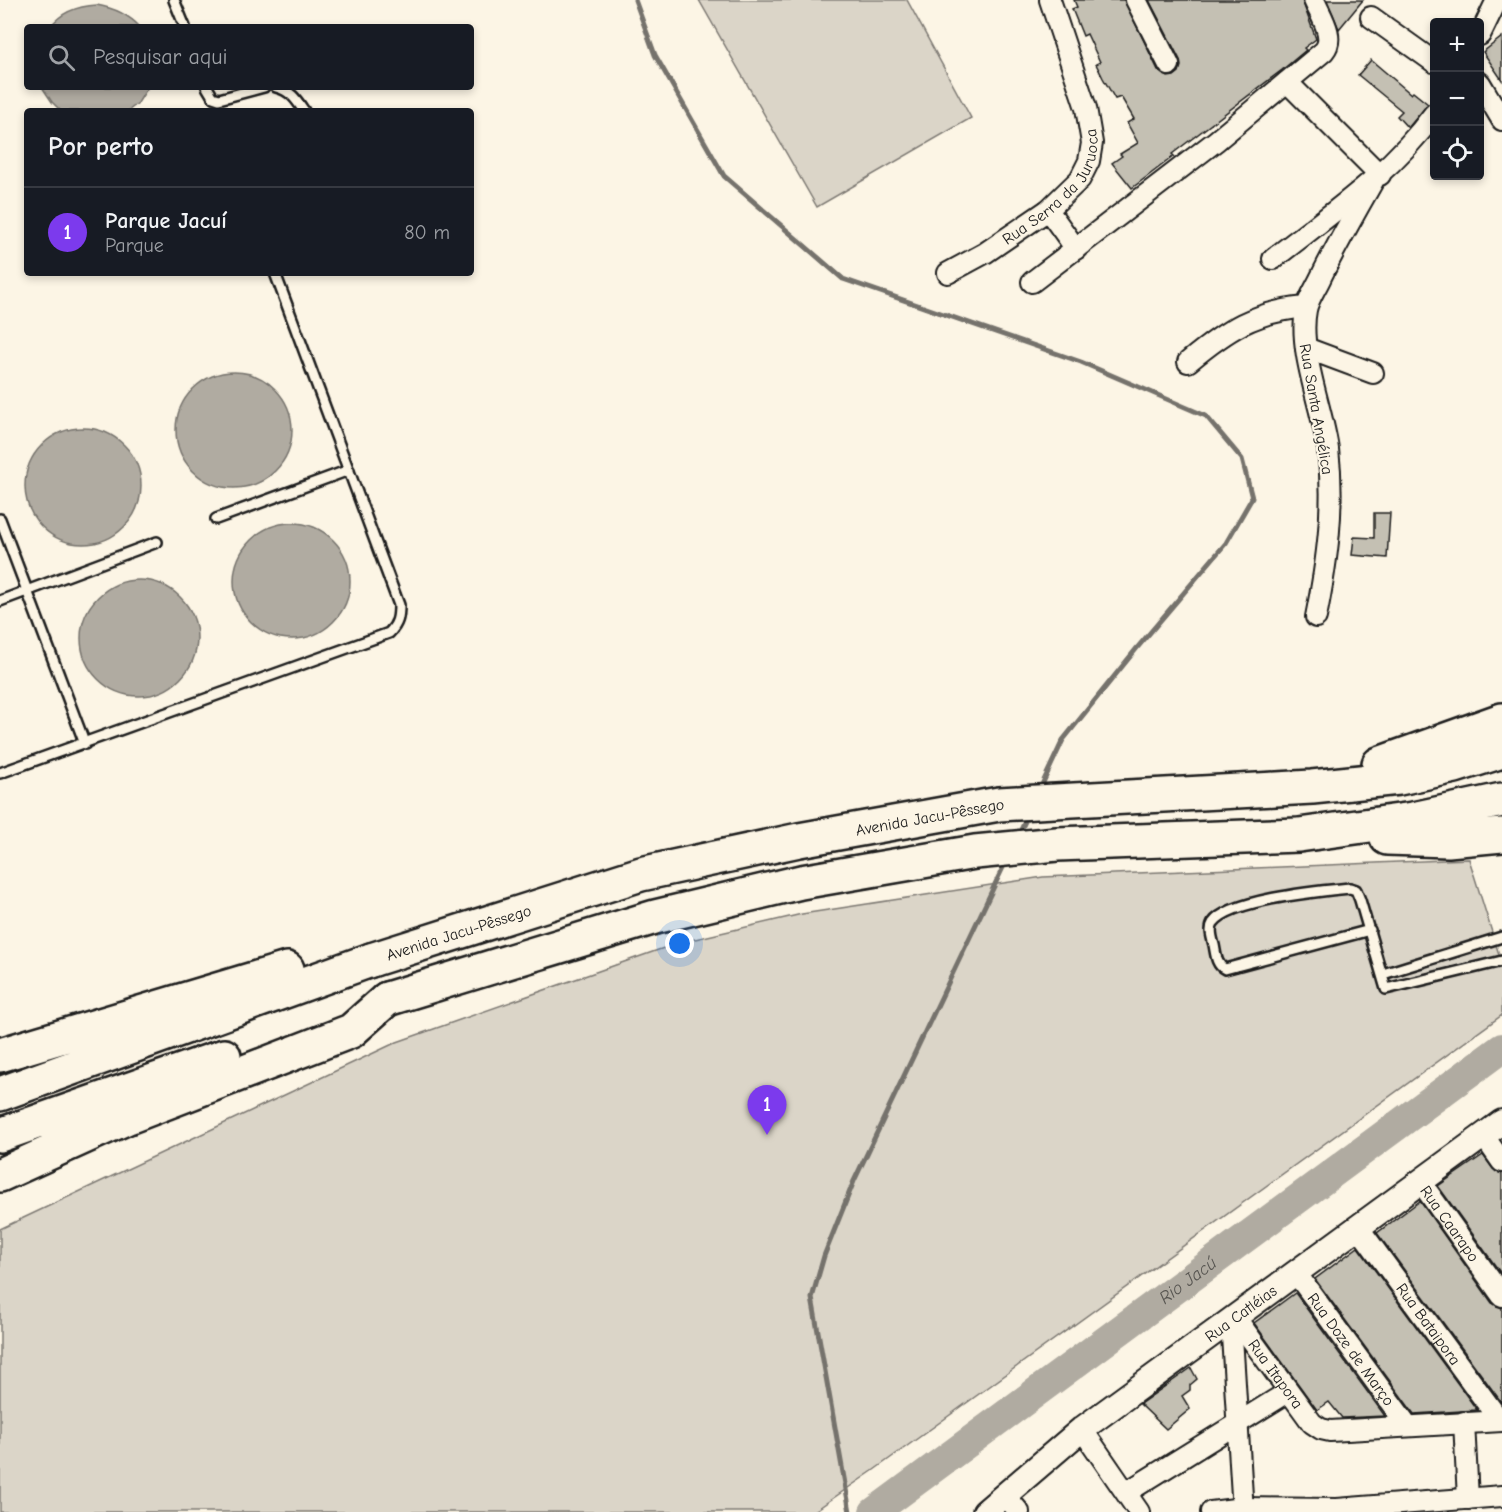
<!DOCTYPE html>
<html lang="pt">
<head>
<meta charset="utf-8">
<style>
	:root { --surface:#171b24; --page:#20242c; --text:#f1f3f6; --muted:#9ea1a6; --line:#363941; --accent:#7c3aed }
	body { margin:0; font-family:"Comic Neue",sans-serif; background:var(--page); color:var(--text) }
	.controls { position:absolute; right:18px; top:18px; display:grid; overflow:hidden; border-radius:6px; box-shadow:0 3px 9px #0003 }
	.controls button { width:54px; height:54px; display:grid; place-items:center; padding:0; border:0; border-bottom:2px solid var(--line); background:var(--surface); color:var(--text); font:30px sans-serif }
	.you { position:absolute; left:680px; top:944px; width:21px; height:21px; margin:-15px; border:4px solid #fff; border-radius:50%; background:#1a73e8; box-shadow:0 0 0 9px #1a73e833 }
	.badge { display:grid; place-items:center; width:39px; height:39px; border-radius:50%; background:var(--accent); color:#fff; font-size:20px; font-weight:700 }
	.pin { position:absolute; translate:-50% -50px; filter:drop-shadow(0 2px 3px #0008) }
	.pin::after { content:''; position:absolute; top:32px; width:21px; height:18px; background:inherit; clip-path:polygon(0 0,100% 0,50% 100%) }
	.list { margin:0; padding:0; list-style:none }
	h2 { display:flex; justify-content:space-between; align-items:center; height:78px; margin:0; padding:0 24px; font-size:26px }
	h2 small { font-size:20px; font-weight:400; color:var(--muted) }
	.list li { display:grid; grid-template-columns:39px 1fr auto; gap:18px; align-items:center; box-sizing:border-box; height:90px; padding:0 24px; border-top:2px solid var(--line) }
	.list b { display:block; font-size:22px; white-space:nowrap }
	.list p { margin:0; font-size:20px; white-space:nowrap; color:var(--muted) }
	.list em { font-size:20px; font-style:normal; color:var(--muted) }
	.icon { flex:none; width:33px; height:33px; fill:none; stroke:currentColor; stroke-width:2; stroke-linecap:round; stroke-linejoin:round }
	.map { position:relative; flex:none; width:1502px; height:1512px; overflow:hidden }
	.search { position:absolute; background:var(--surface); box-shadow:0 3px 9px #0003; left:24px; top:24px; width:450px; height:66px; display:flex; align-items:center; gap:15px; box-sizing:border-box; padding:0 21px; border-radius:6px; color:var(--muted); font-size:22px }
	.panel { position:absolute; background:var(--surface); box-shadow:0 3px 9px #0003; left:24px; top:108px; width:450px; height:168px; border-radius:6px }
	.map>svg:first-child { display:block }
</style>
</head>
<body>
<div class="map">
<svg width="1502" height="1512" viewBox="0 0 1502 1512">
	<rect width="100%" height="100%" fill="#fcf5e5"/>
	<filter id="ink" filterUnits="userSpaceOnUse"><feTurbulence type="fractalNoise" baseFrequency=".0167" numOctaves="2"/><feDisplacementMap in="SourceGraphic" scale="12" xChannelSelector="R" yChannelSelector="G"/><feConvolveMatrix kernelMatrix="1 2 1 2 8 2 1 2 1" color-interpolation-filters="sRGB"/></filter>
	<g filter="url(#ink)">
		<path fill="#dbd5c8" stroke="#7c7872" stroke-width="1.5" d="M699 0H907L971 118 817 207Z
			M1469 859 1502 964V1015L874 1470 813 1512H0V1229L397 1042 678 943 802 914 1043 877Z"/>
		<path fill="#b0aba1" stroke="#75726c" stroke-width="1.5" d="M97 5C114 8 128 14 140 27H50C61 12 78 6 97 5Z
			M42 87H148L138 103 128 111H61L52 102Z
			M176 430a58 58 0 1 1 116 0a58 58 0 1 1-116 0Z
			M25 486a58 58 0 1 1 116 0a58 58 0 1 1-116 0Z
			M234 581a58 58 0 1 1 116 0a58 58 0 1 1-116 0Z
			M81 638a58 58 0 1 1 116 0a58 58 0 1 1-116 0Z"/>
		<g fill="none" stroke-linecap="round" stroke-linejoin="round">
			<path stroke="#75726c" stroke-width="5" d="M635 0 655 55 724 176 843 279 1081 362 1206 416 1242 459 1252 498 1226 543 1137 648 1063 740 1039 791
				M1017 838 1029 813
				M850 1512 812 1298 824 1256 854 1181 1007 859"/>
			<path stroke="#b0aba1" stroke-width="30" id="s1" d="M874 1512 1502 1048"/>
		</g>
		<path fill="#c4c0b3" stroke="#1c1c1c" stroke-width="1.5" d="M1074 0H1124L1158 70 1168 77 1174 76 1179 72 1181 66 1180 60 1149 0H1302L1316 39 1304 48 1306 50 1282 70 1172 154 1174 156 1132 188 1112 163 1122 156 1120 154 1138 143 1127 123 1134 119 1121 97 1115 99 1103 78 1096 64 1100 62 1087 34 1083 36 1072 9 1077 7Z
			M1327 0H1363L1339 29Z
			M1502 37V80L1483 52Z
			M1371 60 1411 94 1413 92 1428 104 1408 128 1397 116 1402 111 1358 75Z
			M1374 513H1390L1387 558 1352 555 1354 537 1374 538Z
			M1483 1155 1493 1169 1502 1174V1275L1438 1186Z
			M1420 1201 1492 1303 1502 1308V1403L1377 1233Z
			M1358 1247 1477 1410 1414 1414 1315 1279Z
			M1295 1293 1296 1294 1385 1416 1342 1418 1329 1402 1317 1410 1254 1323Z
			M1191 1368 1197 1379 1190 1385V1390L1182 1396 1190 1409 1166 1429 1140 1404Z"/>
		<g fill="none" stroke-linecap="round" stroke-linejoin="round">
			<defs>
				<path id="service" d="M174 0 185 27
					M207 87 213 97 219 99 264 87
					M276 87C291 91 296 99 304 111
					M0 519 85 744
					M216 519 349 470
					M0 601 157 542
					M0 773 389 633C398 624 399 617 399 605L275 273
					M1370 930 1225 969C1216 965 1216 954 1214 945 1212 938 1209 929 1213 923 1230 899 1321 891 1350 888L1356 890 1360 900 1386 989 1502 961
					M1383 974 1502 937"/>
				<g id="minor">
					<path d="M1136 0 1169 65"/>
					<path d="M1371 17 1434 62"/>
					<path d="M1480 35 1497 0"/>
					<path d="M1287 82 1380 175"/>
					<path d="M1480 83 1502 120"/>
					<path d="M1048 210 1076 249"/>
					<path d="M1273 259C1330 214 1391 173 1434 114"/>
					<path id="s2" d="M948 273 985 253 1048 210 1080 179 1089 161 1092 143 1086 108 1050 0"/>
					<path d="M1032 282 1216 141 1324 51C1336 37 1320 15 1314 0"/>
					<path d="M1306 348 1373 373"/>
					<path d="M1188 362C1228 329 1253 312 1306 307"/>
					<path d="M1316 617C1327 562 1335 506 1328 449 1322 407 1298 350 1306 310 1308 299 1316 288 1321 277 1337 244 1355 213 1373 181"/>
					<path d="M1483 1135 1502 1162"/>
					<path id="s3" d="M1420 1181 1502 1296"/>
					<path id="s4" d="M1358 1227 1500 1421"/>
					<path id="s5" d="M1296 1273 1407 1425"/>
					<path id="s6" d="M1235 1317 1312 1423 1321 1429 1330 1431 1502 1421"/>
					<path d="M1231 1320 1243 1512"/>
					<path d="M1464 1422 1468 1499"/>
					<path d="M1082 1429 1139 1512"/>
					<path d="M1127 1492 1288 1392"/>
					<path d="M1005 1495 1019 1512"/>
					<path d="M1211 1512 1243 1508 1337 1509 1502 1496"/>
				</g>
				<g id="tertiary">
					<path id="s7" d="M985 1512 1082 1429 1502 1122"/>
				</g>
				<g id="trunk">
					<path d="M1379 764 1502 720"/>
					<path d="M1387 838 1448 840 1502 835"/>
					<path id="s8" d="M371 960 641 874 799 840 999 804 1312 787 1399 778 1455 766 1502 751"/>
					<path d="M387 999 655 917 801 882 975 852 1057 844 1299 835 1413 819 1502 800"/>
				</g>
				<path id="motorway" d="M0 1055 287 969
					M0 1094 371 960
					M0 1135 224 1056
					M0 1175 128 1117 351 1031 387 999"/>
			</defs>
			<use href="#service" stroke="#1c1c1c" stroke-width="14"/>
			<use href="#minor" stroke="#1c1c1c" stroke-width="24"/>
			<use href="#tertiary" stroke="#1c1c1c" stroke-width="28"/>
			<use href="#trunk" stroke="#1c1c1c" stroke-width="38"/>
			<use href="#motorway" stroke="#1c1c1c" stroke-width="38"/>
			<use href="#service" stroke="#fcf5e5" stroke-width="9"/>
			<use href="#minor" stroke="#fcf5e5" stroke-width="20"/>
			<use href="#tertiary" stroke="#fcf5e5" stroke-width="24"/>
			<use href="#trunk" stroke="#fcf5e5" stroke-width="33"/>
			<use href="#motorway" stroke="#fcf5e5" stroke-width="33"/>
		</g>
	</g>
	<g text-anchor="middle" stroke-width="4.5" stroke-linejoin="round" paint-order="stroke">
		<g font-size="16" fill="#1c1c1c" stroke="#fcf5e5">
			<text dy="6" stroke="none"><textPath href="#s2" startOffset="140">Rua Serra da Juruoca</textPath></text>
			<text transform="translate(1317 409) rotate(80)" y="6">Rua Santa Angélica</text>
			<text dy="6" stroke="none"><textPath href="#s8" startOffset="578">Avenida Jacu-Pêssego</textPath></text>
			<text dy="6" stroke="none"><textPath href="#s8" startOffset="92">Avenida Jacu-Pêssego</textPath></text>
			<text dy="6" stroke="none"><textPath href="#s3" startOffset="52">Rua Caarapo</textPath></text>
			<text dy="6" stroke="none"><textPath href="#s7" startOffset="324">Rua Catléias</textPath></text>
			<text dy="6" stroke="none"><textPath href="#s4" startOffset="120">Rua Bataipora</textPath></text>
			<text dy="6" stroke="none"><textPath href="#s5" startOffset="94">Rua Doze de Março</textPath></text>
			<text dy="6" stroke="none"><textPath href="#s6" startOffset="70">Rua Itapora</textPath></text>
		</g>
		<g font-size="18" font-style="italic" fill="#575551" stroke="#fcf5e5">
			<text dy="6" stroke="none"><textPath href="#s1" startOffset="390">Rio Jacú</textPath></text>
		</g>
	</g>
</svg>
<div class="controls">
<button>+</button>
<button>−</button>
<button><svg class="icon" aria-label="locate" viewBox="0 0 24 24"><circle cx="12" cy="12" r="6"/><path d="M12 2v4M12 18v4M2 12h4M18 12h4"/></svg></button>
</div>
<div class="you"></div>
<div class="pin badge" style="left:767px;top:1135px">1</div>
<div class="search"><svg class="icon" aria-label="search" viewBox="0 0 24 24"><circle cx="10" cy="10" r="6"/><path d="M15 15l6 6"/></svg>Pesquisar aqui</div>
<section class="panel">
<h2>Por perto<small></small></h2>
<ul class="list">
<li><span class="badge">1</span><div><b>Parque Jacuí</b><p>Parque</p></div><em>80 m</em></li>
</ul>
</section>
</div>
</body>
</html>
